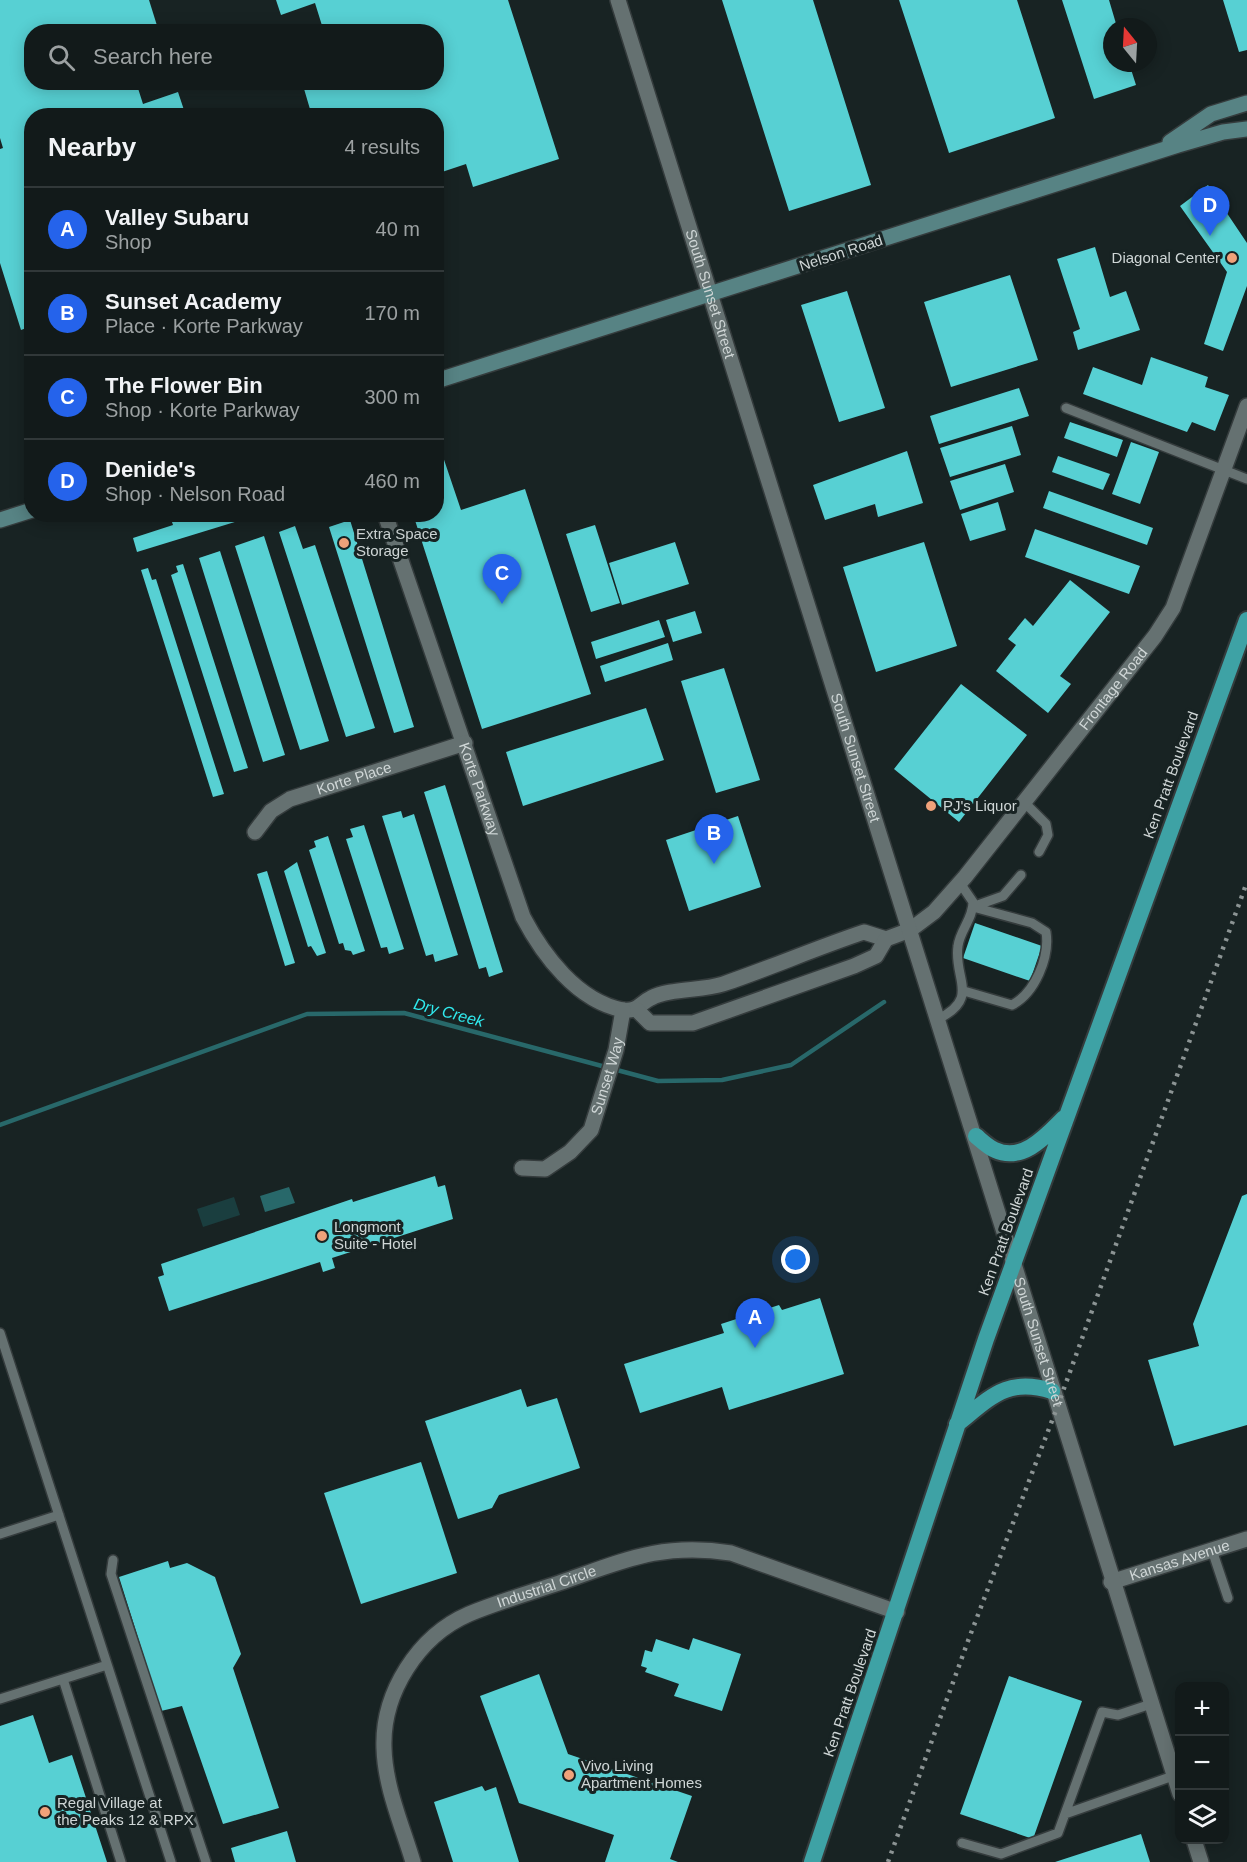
<!DOCTYPE html>
<html lang="en">
<head>
<meta charset="utf-8">
<style>
	:root { --surface:#121a1a; --page:#1b2323; --text:#f1f3f6; --muted:#9ca1a2; --line:#313839; --accent:#2563eb }
	body { margin:0; font-family:Arial,sans-serif; background:var(--page); color:var(--text) }
	.controls { position:absolute; right:18px; bottom:18px; display:grid; overflow:hidden; border-radius:12px; box-shadow:0 3px 15px #0003 }
	.controls button { width:54px; height:54px; display:grid; place-items:center; padding:0; border:0; border-bottom:2px solid var(--line); background:var(--surface); color:var(--text); font:30px sans-serif }
	.compass { position:absolute; left:1103px; top:18px; width:54px; height:54px; border-radius:50%; background:var(--surface); box-shadow:0 3px 15px #0003; rotate:342deg }
	.you { position:absolute; left:796px; top:1260px; width:21px; height:21px; margin:-15px; border:4px solid #fff; border-radius:50%; background:#1a73e8; box-shadow:0 0 0 9px #1a73e833 }
	.badge { display:grid; place-items:center; width:39px; height:39px; border-radius:50%; background:var(--accent); color:#fff; font-size:20px; font-weight:700 }
	.pin { position:absolute; translate:-50% -50px; filter:drop-shadow(0 2px 3px #0008) }
	.pin::after { content:''; position:absolute; top:32px; width:21px; height:18px; background:inherit; clip-path:polygon(0 0,100% 0,50% 100%) }
	.list { margin:0; padding:0; list-style:none }
	h2 { display:flex; justify-content:space-between; align-items:center; height:78px; margin:0; padding:0 24px; font-size:26px }
	h2 small { font-size:20px; font-weight:400; color:var(--muted) }
	.list li { display:grid; grid-template-columns:39px 1fr auto; gap:18px; align-items:center; box-sizing:border-box; height:84px; padding:0 24px; border-top:2px solid var(--line) }
	.list b { display:block; font-size:22px; white-space:nowrap }
	.list p { margin:0; font-size:20px; white-space:nowrap; color:var(--muted) }
	.list em { font-size:20px; font-style:normal; color:var(--muted) }
	.icon { flex:none; width:33px; height:33px; fill:none; stroke:currentColor; stroke-width:2; stroke-linecap:round; stroke-linejoin:round }
	.map { position:relative; flex:none; width:1247px; height:1862px; overflow:hidden }
	.search { position:absolute; background:var(--surface); box-shadow:0 3px 15px #0003; left:24px; top:24px; width:420px; height:66px; display:flex; align-items:center; gap:15px; box-sizing:border-box; padding:0 21px; border-radius:24px; color:var(--muted); font-size:22px }
	.panel { position:absolute; background:var(--surface); box-shadow:0 3px 15px #0003; left:24px; top:108px; width:420px; height:414px; border-radius:24px }
	.map>svg:first-child { display:block }
</style>
</head>
<body>
<div class="map">
<svg width="1247" height="1862" viewBox="0 0 1247 1862">
	<rect width="100%" height="100%" fill="#182323"/>
	<path fill="#1a3e3f" d="M234 1197 240 1215 203 1227 197 1209Z"/>
	<path fill="#28686a" d="M289 1187 295 1203 265 1212 260 1196Z"/>
	<g fill="none" stroke-linecap="round" stroke-linejoin="round">
		<path stroke="#28686a" stroke-width="4.5" d="M0 1125 307 1014 404 1013 658 1081 722 1080 791 1065 884 1002"/>
	</g>
	<path fill="#57d0d3" d="M0 0H149L159 32H32V82H136L143 104 178 92 186 116H32V326L21 330 0 263V149L3 148 0 138Z
		M276 0H508L559 159 473 187 466 164 436 174V116H312L302 82H436V32H324L315 3 281 15Z
		M722 0H813L871 185 789 211Z
		M899 0H1017L1055 118 949 153Z
		M1062 0H1109L1117 27H1112V63H1129L1136 85 1094 99Z
		M1223 0H1247V50L1239 52Z
		M1208 185 1247 243V286L1223 351 1204 344 1227 272 1180 206Z
		M1095 247 1110 297 1126 291 1140 330 1078 350 1073 332 1080 329 1057 259Z
		M1010 275 1038 360 951 387 924 302Z
		M847 291 885 408 839 422 801 305Z
		M1151 357 1208 377 1205 387 1229 395 1215 431 1192 422 1187 432 1083 394 1093 367 1142 385Z
		M1019 388 1029 416 939 444 930 416Z
		M1070 422 1123 440 1117 457 1064 438Z
		M1012 426 1021 455 950 477 940 448Z
		M436 436 461 510 525 489 591 694 482 729 413 514H436Z
		M1131 442 1159 452 1140 504 1112 494Z
		M907 451 923 503 878 517 875 504 825 520 813 485Z
		M1058 456 1110 474 1103 490 1052 472Z
		M1005 464 1014 492 960 510 950 481Z
		M1049 491 1153 528 1147 545 1043 508Z
		M998 502 1006 530 970 541 961 514Z
		M185 514H258V515L137 552 133 538 173 525 171 519Z
		M350 520 414 727 394 733 329 527Z
		M595 525 620 603 591 612 566 534Z
		M295 526 303 549 315 545 375 728 346 737 279 532Z
		M1035 529 1140 566 1129 594 1025 557Z
		M264 536 329 741 300 750 235 546Z
		M675 542 689 584 622 605 609 563Z
		M924 542 957 646 876 672 843 567Z
		M220 551 285 755 263 762 199 558Z
		M183 564 248 768 234 772 171 575 178 572 176 566Z
		M148 568 152 580 156 579 224 794 213 797 141 570Z
		M1070 580 1110 612 1060 676 1071 684 1048 713 996 671 1016 645 1008 639 1025 618 1033 626Z
		M695 611 702 633 673 642 666 620Z
		M659 620 665 637 596 659 591 642Z
		M668 643 673 660 605 682 600 666Z
		M724 668 760 780 716 793 681 681Z
		M961 684 1027 735 959 822 894 769Z
		M646 708 664 760 523 806 506 752Z
		M445 785 503 972 489 977 486 967 479 969 424 792Z
		M401 811 403 818 414 814 458 955 435 962 433 954 426 956 382 816Z
		M738 816 761 887 689 911 666 840Z
		M364 825 404 949 389 954 387 947 381 948 346 839 353 837 350 829Z
		M328 836 365 951 353 955 351 951 345 950 343 943 339 944 309 850 316 847 314 841Z
		M297 862 326 953 317 956 311 946 308 947 284 871Z
		M267 871 295 963 285 966 257 874Z
		M975 923 1042 946 1030 981 963 958Z
		M435 1176 438 1187 445 1185 453 1219 332 1258 335 1268 323 1272 320 1262 169 1311 158 1277 164 1275 161 1264 352 1199 353 1202Z
		M1247 1194V1425L1174 1446 1148 1360 1199 1346 1193 1324 1242 1196Z
		M820 1298 844 1374 729 1410 722 1387 640 1413 624 1364 724 1333 721 1324 779 1305 782 1310Z
		M521 1389 527 1407 557 1398 580 1468 499 1495 492 1508 458 1519 425 1421Z
		M421 1462 457 1573 361 1604 324 1493Z
		M168 1561 170 1568 187 1563 215 1577 241 1654 233 1668 279 1808 223 1824 182 1706 161 1711 119 1577Z
		M693 1638 741 1654 722 1711 674 1696 679 1684 645 1672 647 1668 641 1666 645 1650 652 1652 656 1639 689 1650Z
		M539 1674 568 1754 692 1796 670 1859 678 1862H605L614 1835 519 1803 480 1696Z
		M1009 1676 1082 1701 1033 1839 960 1814Z
		M33 1715 49 1763 72 1755 107 1862H0V1726Z
		M482 1786 485 1791 496 1787 519 1862H453L434 1802Z
		M287 1831 296 1862H235L231 1848Z
		M1141 1834 1150 1862H1055Z"/>
	<g fill="none" stroke-linecap="round" stroke-linejoin="round">
		<defs>
			<path id="service" d="M1066 408 1247 479
				M1024 802 1046 824 1048 835 1039 852
				M975 906 1003 896 1021 875
				M964 991 1012 1005C1035 993 1050 957 1046 932L1032 923 973 907
				M938 1019C981 998 953 978 958 946 960 930 973 919 973 902L960 883
				M0 1333 171 1862
				M0 1534 59 1515
				M1212 1550 1228 1598
				M113 1560 111 1574 206 1862
				M63 1679 121 1862
				M0 1699 107 1665
				M1065 1814 1173 1776
				M962 1843 1001 1854 1058 1833 1102 1712 1118 1715 1151 1704"/>
			<g id="minor">
				<path id="s1" d="M385 514 523 917C543 955 577 1001 623 1010 638 1012 640 1003 651 998 670 988 702 991 723 984 770 968 816 948 864 932L886 939"/>
				<path id="s2" d="M255 832 271 811 290 799 465 743"/>
				<path id="s3" d="M637 1010 650 1023H693L854 966 876 956 886 939 910 930 934 912 965 877 1155 636 1173 608 1247 406"/>
				<path id="s4" d="M522 1168 545 1169 570 1152 591 1130 616 1050 623 1010"/>
				<path id="s5" d="M1111 1582 1247 1539"/>
				<path id="s6" d="M413 1862C402 1825 385 1787 384 1748 382 1693 418 1636 469 1614 498 1602 529 1593 559 1583 623 1561 661 1542 731 1553L897 1612"/>
			</g>
			<g id="tertiary">
				<path id="s7" d="M618 0 1180 1794"/>
				<path d="M1194 1840 1201 1862"/>
			</g>
			<path id="secondary" d="M1170 142 1211 114 1247 103
				M436 381 1178 145 1223 132 1247 129
				M0 520 32 510"/>
			<path id="trunk" d="M976 1136C982 1141 988 1147 995 1150 1023 1163 1047 1135 1064 1118
				M957 1424C991 1397 1007 1377 1052 1391
				M812 1862 986 1339 1247 620"/>
		</defs>
		<use href="#service" stroke="#353c3d" stroke-width="12"/>
		<use href="#minor" stroke="#353c3d" stroke-width="18"/>
		<use href="#tertiary" stroke="#353c3d" stroke-width="18"/>
		<use href="#secondary" stroke="#353c3d" stroke-width="18"/>
		<use href="#trunk" stroke="#353c3d" stroke-width="20"/>
		<use href="#service" stroke="#657171" stroke-width="9"/>
		<use href="#minor" stroke="#657171" stroke-width="15"/>
		<use href="#tertiary" stroke="#657171" stroke-width="15"/>
		<use href="#secondary" stroke="#578384" stroke-width="15"/>
		<use href="#trunk" stroke="#3ea2a5" stroke-width="16"/>
		<path stroke="#8c9494" stroke-width="4.5" stroke-dasharray="3 6" stroke-linecap="butt" d="M888 1862 968 1641 1058 1405 1247 882"/>
	</g>
	<g fill="#f0a27a" stroke="#182323" stroke-width="2">
		<circle cx="1232" cy="258" r="6"/>
		<circle cx="344" cy="543" r="6"/>
		<circle cx="931" cy="806" r="6"/>
		<circle cx="322" cy="1236" r="6"/>
		<circle cx="569" cy="1775" r="6"/>
		<circle cx="45" cy="1812" r="6"/>
	</g>
	<g text-anchor="middle" stroke-width="6" stroke-linejoin="round" paint-order="stroke">
		<g font-size="15" fill="#cfd6d6" stroke="#182323">
			<text transform="translate(841 253) rotate(-18)" y="5">Nelson Road</text>
			<text dy="5" stroke="none"><textPath href="#s7" startOffset="308">South Sunset Street</textPath></text>
			<text dy="5" stroke="none"><textPath href="#s3" startOffset="618">Frontage Road</textPath></text>
			<text dy="5" stroke="none"><textPath href="#s7" startOffset="794">South Sunset Street</textPath></text>
			<text transform="translate(1171 775) rotate(-70)" y="5">Ken Pratt Boulevard</text>
			<text dy="5" stroke="none"><textPath href="#s2" startOffset="116">Korte Place</textPath></text>
			<text dy="5" stroke="none"><textPath href="#s1" startOffset="291">Korte Parkway</textPath></text>
			<text dy="5" stroke="none"><textPath href="#s4" startOffset="140">Sunset Way</textPath></text>
			<text transform="translate(1006 1232) rotate(-70)" y="5">Ken Pratt Boulevard</text>
			<text dy="5" stroke="none"><textPath href="#s7" startOffset="1406">South Sunset Street</textPath></text>
			<text dy="5" stroke="none"><textPath href="#s5" startOffset="72">Kansas Avenue</textPath></text>
			<text dy="5" stroke="none"><textPath href="#s6" startOffset="368">Industrial Circle</textPath></text>
			<text transform="translate(850 1693) rotate(-71)" y="5">Ken Pratt Boulevard</text>
		</g>
		<g font-size="15" fill="#cfd6d6" stroke="#182323" text-anchor="start">
			<text x="1220" y="263" text-anchor="end">Diagonal Center</text>
			<text x="356" y="539">Extra Space<tspan x="356" dy="17">Storage</tspan></text>
			<text x="943" y="811">PJ's Liquor</text>
			<text x="334" y="1232">Longmont<tspan x="334" dy="17">Suite - Hotel</tspan></text>
			<text x="581" y="1771">Vivo Living<tspan x="581" dy="17">Apartment Homes</tspan></text>
			<text x="57" y="1808">Regal Village at<tspan x="57" dy="17">the Peaks 12 &amp; RPX</tspan></text>
		</g>
		<g font-size="16" font-style="italic" fill="#30eaee" stroke="#182323">
			<text transform="translate(449 1012) rotate(15)" y="6">Dry Creek</text>
		</g>
	</g>
</svg>
<div class="controls">
<button>+</button>
<button>−</button>
<button><svg class="icon" aria-label="layers" viewBox="0 0 24 24"><path d="M12 4l9 5-9 5-9-5zM3 14l9 5 9-5"/></svg></button>
</div>
<svg class="compass" viewBox="-18 -18 36 36"><path d="M0-13l5 13h-10z" fill="#e53935"/><path d="M0 13l5-13h-10z" fill="#9ca1a2"/></svg>
<div class="you"></div>
<div class="pin badge" style="left:755px;top:1348px">A</div>
<div class="pin badge" style="left:714px;top:864px">B</div>
<div class="pin badge" style="left:502px;top:604px">C</div>
<div class="pin badge" style="left:1210px;top:236px">D</div>
<div class="search"><svg class="icon" aria-label="search" viewBox="0 0 24 24"><circle cx="10" cy="10" r="6"/><path d="M15 15l6 6"/></svg>Search here</div>
<section class="panel">
<h2>Nearby<small>4 results</small></h2>
<ul class="list">
<li><span class="badge">A</span><div><b>Valley Subaru</b><p>Shop</p></div><em>40 m</em></li>
<li><span class="badge">B</span><div><b>Sunset Academy</b><p>Place · Korte Parkway</p></div><em>170 m</em></li>
<li><span class="badge">C</span><div><b>The Flower Bin</b><p>Shop · Korte Parkway</p></div><em>300 m</em></li>
<li><span class="badge">D</span><div><b>Denide's</b><p>Shop · Nelson Road</p></div><em>460 m</em></li>
</ul>
</section>
</div>
</body>
</html>
